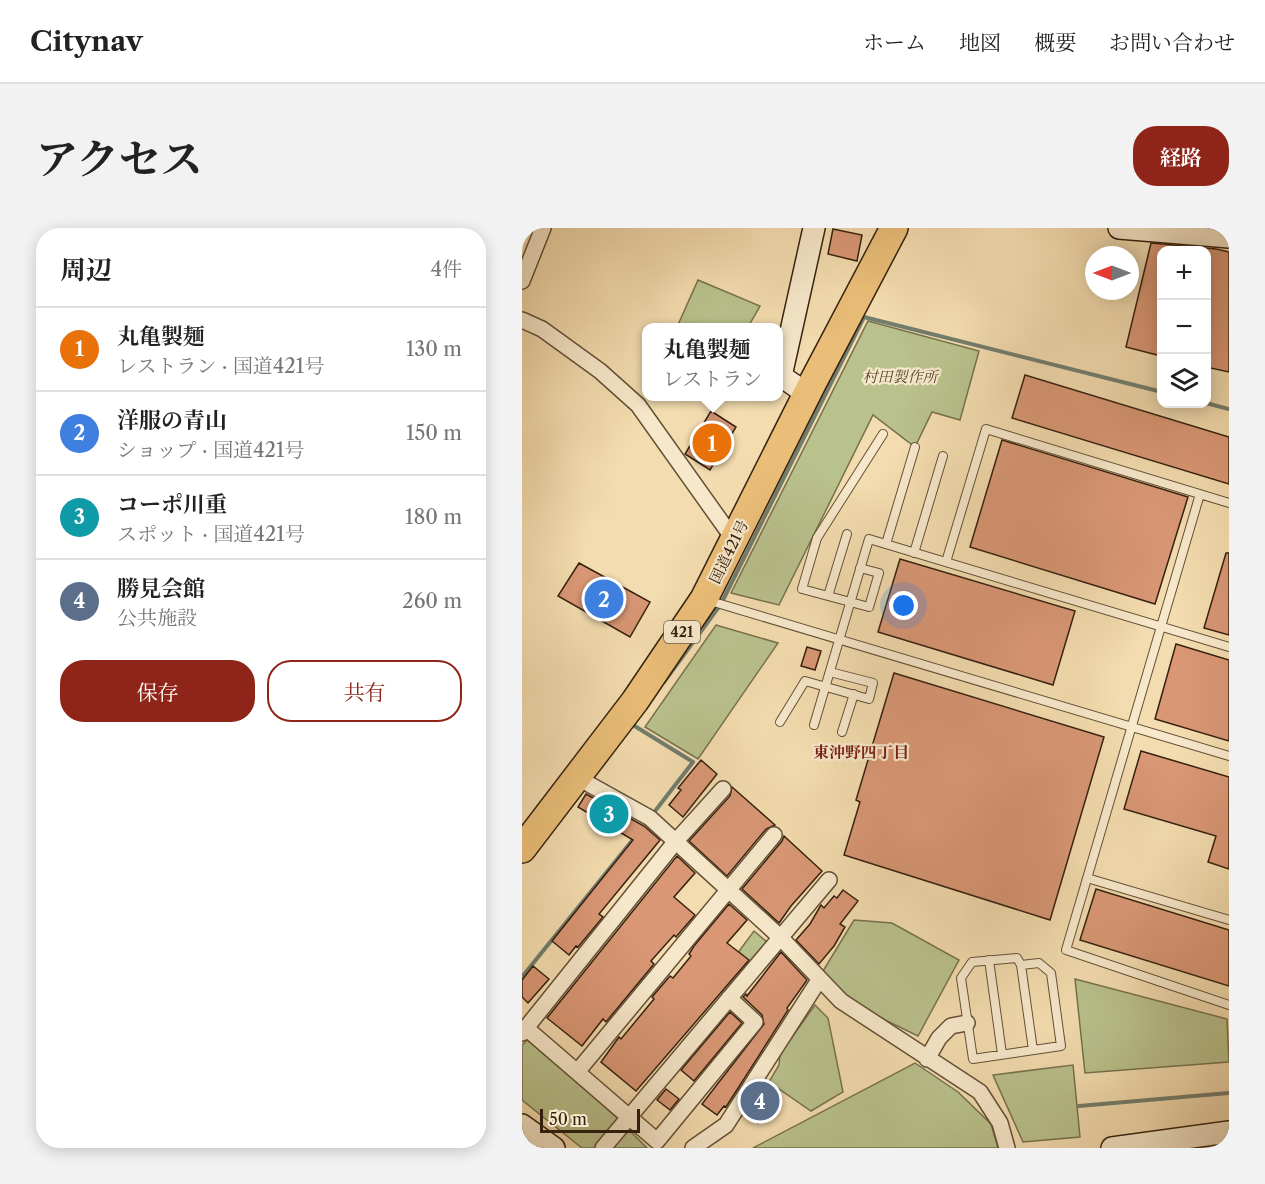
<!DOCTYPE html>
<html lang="ja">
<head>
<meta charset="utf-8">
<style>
	:root { --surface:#fff; --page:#f2f2f2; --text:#222; --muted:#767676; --line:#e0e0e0; --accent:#8f2418 }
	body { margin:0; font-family:"Libre Caslon Text","Noto Serif JP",serif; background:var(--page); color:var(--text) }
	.controls { position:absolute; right:18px; top:18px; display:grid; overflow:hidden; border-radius:12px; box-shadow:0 3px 15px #0003 }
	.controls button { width:54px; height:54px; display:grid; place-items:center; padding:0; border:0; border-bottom:2px solid var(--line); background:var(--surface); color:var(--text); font:30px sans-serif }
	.compass { position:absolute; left:563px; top:18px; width:54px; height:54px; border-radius:50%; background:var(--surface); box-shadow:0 3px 15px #0003; rotate:270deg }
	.scale { position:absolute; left:18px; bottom:15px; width:100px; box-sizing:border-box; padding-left:6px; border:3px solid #35210e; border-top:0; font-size:16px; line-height:21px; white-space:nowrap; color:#35210e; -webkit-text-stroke:4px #f7e8cb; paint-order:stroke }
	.you { position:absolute; left:382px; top:378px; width:21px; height:21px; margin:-15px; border:4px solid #fff; border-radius:50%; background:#1a73e8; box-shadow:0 0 0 9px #1a73e833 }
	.badge { display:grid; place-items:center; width:39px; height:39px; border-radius:50%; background:var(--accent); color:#fff; font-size:20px; font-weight:700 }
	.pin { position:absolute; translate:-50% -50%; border:3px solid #fff; box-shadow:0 2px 6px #0006 }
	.popup { position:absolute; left:120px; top:95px; width:141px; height:78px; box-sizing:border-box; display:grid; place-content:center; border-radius:12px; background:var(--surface); filter:drop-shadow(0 2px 4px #0005); font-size:20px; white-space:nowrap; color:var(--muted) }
	.popup b { font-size:22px; color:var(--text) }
	.popup::after { content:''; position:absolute; left:50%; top:100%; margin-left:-12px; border:12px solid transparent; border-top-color:var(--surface) }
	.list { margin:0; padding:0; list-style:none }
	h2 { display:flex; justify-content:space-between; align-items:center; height:78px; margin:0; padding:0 24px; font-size:26px }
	h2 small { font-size:20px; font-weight:400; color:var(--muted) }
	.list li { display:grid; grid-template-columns:39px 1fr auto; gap:18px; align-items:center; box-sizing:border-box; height:84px; padding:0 24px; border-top:2px solid var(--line) }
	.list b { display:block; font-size:22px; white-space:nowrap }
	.list p { margin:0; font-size:20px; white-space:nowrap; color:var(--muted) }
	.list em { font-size:20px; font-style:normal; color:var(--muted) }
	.actions { display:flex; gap:12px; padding:18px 24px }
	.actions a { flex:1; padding:14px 0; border:2px solid var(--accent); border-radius:24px; text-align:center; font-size:21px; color:var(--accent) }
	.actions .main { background:var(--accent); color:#fff }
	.icon { flex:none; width:33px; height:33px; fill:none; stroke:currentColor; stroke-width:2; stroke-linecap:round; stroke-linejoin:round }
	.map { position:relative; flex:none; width:707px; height:920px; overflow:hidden; border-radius:24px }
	header { display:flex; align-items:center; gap:36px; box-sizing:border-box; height:84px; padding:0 30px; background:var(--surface); border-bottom:2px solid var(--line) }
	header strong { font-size:28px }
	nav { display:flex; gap:33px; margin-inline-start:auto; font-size:21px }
	.intro { display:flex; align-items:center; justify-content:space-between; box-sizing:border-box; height:144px; padding:0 36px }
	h1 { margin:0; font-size:42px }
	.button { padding:15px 27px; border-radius:24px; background:var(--accent); color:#fff; font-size:21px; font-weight:700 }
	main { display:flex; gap:36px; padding:0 36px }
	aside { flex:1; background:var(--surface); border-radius:24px; box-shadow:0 3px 15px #0003 }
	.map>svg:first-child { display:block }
</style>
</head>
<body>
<header>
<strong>Citynav</strong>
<nav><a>ホーム</a><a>地図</a><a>概要</a><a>お問い合わせ</a></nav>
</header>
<div class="intro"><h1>アクセス</h1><a class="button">経路</a></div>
<main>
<aside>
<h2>周辺<small>4件</small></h2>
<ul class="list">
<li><span class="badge" style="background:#e8710a">1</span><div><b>丸亀製麺</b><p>レストラン · 国道421号</p></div><em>130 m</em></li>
<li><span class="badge" style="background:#3f7fe0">2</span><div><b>洋服の青山</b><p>ショップ · 国道421号</p></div><em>150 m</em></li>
<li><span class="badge" style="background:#0f9aa8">3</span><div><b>コーポ川重</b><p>スポット · 国道421号</p></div><em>180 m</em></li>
<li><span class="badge" style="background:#5c6f8a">4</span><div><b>勝見会館</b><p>公共施設</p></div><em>260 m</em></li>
</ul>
<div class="actions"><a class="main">保存</a><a>共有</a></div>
</aside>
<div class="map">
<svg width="707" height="920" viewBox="0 0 707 920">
	<rect width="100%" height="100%" fill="#f3dcaf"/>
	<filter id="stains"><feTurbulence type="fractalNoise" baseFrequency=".00333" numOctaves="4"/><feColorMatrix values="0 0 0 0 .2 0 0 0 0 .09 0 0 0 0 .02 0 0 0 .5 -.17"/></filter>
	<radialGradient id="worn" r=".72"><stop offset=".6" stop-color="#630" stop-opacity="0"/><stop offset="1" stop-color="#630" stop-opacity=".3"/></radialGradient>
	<path fill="#b9c18c" stroke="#77714d" stroke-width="1.5" d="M176 52 238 78 226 99H155Z
		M346 93 457 123 438 192 410 184 393 219 351 187 257 377 209 365Z
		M194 397 256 415 176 531 123 499Z
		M332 692 370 695 437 732 396 808 320 771 298 748Z
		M232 703 246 715 229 740 215 726Z
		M553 751 705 791 707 834 563 845Z
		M293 777 306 790 321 864 289 883 247 854 257 837 258 826Z
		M6 811 93 888 125 920H60L0 872V817Z
		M393 835 436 864 469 896 476 920H231Z
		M551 837 558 909 501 914 471 847Z"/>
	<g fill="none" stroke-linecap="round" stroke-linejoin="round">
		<path stroke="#727d6d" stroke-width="4" d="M684 175 707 181
			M142 454 199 376 342 89 640 164
			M113 494 111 497 171 534 130 587
			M0 749 113 609
			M557 878 707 865"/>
	</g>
	<path fill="#d99775" stroke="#35210e" stroke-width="1.5" d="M311 1 340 7 335 33 306 26Z
		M629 15 694 21 707 24V144L684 139V20V22H639V128L604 119Z
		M503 147 707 209V256L490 190Z
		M189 183 214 199 188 242 163 226Z
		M480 212 666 269 633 376 448 319Z
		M704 325H707V407L682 400Z
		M378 331 553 383 531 457 356 404Z
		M57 335 128 374 108 409 36 368Z
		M654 416 707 432V513L633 491Z
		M285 419 299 423 293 442 279 438Z
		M372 445 582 509 528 692 322 627 338 574 334 572Z
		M619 523 707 549V641L686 634 694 608 602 581Z
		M179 532 195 546 161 589 147 577 159 562 156 560Z
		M210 559 253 597 244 601 205 648 167 613 208 568Z
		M64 566 122 598 138 612 77 686 81 689 56 719 54 718 47 727 30 713 111 612 56 579Z
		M262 608 300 643 269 678 257 695 220 661 260 613Z
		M155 628 173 645 152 669 173 687 154 709 152 707 129 733 132 736 84 794 81 791 60 818 25 790Z
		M574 661 707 702V758L558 712Z
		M321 662 336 673 318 696 323 699 312 718 297 736 274 712 288 696 299 677 302 680 312 668 315 670Z
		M207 676 225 692 205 715 227 732 114 863 79 834 97 809 99 811 132 771 130 769 148 748 151 750 169 728 167 726 172 718Z
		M259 724 285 752 265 780 266 782 204 879 202 878 195 887 180 876 242 796 240 787 221 769 224 766 225 768Z
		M11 738 27 751 6 775 0 769V752Z
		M208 784 220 795 172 853 159 842Z
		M244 853 257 862 236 895 223 886Z
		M144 861 157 871 148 882 135 872Z"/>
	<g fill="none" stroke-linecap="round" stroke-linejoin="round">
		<defs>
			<path id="lane" d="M678 266 544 722 707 777
				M364 316 393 219
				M392 325 421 228
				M424 334 464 201 707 275
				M338 340 357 345 347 379 280 361 295 310 361 206
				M306 368 325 306
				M185 372 707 528
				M258 494 283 453 347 471 351 455 308 444
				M292 497 347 311 707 419
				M320 504 332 466
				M565 650 707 692
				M467 732 480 826
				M499 737 495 730 450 734 439 750 451 831 539 818 529 745 517 735 499 737 511 822
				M7 920 18 911"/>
			<path id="street" d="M0 53 21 0
				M0 92 20 101 78 143 116 177 205 302 217 301
				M56 550 128 590 258 709 319 773 458 864 478 895 485 920
				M4 800 135 913 233 794 207 770
				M0 805 154 613 201 561
				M405 831 417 810 429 798 445 795
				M55 844 252 607
				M81 920 307 652
				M171 920 204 897 297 752"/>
			<path id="secondary" d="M597 0 707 9
				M285 166 259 148 292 0
				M0 897 32 920
				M590 920 707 904"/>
			<path id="highway" d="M0 621 113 473 182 371 291 154 372 0"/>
		</defs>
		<use href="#lane" stroke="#645036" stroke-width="10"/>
		<use href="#street" stroke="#645036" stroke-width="18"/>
		<use href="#secondary" stroke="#35210e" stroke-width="24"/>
		<use href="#highway" stroke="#35210e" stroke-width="30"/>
		<use href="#lane" stroke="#f7e8cb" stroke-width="8"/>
		<use href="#street" stroke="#f7e8cb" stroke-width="15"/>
		<use href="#secondary" stroke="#f7e8cb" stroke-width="21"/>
		<use href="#highway" stroke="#eabe78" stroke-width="27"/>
	</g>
	<g text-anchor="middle" stroke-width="4.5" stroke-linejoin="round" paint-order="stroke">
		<rect fill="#f7e8cb" stroke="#6f5d47" stroke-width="1.5" x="142" y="393" width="36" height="22" rx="4.5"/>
		<g font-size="14" font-weight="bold" fill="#35210e">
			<text x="160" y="409">421</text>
		</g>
		<g font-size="15" font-style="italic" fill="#56492e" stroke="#f7e8cb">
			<text x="378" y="154">村田製作所</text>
		</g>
		<g font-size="15" fill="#35210e" stroke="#f7e8cb">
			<text transform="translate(207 324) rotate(-64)" y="5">国道421号</text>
		</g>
		<g font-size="16" font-weight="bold" fill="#7a1f14" stroke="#f7e8cb">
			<text x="339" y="530">東沖野四丁目</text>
		</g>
	</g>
	<rect width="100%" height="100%" filter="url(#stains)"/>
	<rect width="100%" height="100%" fill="url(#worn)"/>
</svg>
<div class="controls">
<button>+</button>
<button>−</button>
<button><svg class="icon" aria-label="layers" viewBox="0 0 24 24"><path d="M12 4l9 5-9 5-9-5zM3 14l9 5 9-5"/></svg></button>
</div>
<svg class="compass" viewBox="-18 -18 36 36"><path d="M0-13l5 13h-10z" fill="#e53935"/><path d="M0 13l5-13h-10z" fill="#767676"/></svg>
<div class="scale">50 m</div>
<div class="you"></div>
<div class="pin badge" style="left:190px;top:215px;background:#e8710a">1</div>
<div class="popup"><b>丸亀製麺</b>レストラン</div>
<div class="pin badge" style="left:82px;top:371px;background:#3f7fe0">2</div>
<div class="pin badge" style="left:87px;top:586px;background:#0f9aa8">3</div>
<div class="pin badge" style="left:238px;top:873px;background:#5c6f8a">4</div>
</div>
</main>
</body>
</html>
